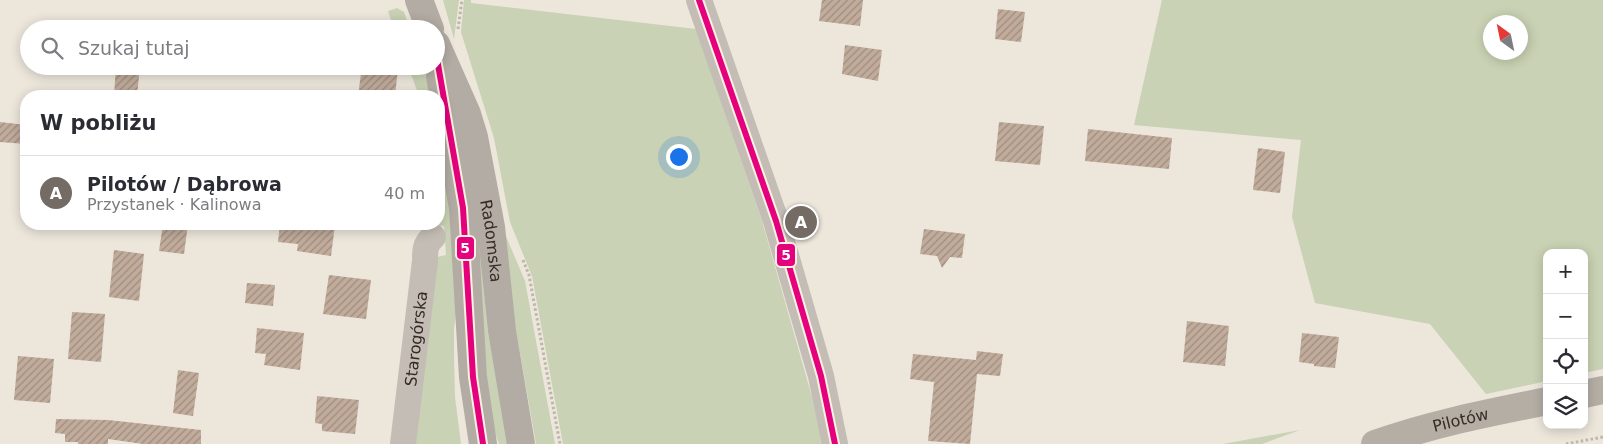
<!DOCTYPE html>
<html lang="pl">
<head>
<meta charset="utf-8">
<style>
	:root { --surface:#fff; --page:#f2f2f3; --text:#2b2b33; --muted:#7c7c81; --line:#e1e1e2; --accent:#746c64 }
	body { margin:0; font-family:"DejaVu Sans",sans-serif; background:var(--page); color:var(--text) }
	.controls { position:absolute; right:15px; bottom:15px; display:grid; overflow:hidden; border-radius:10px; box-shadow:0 2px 12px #0003 }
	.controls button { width:45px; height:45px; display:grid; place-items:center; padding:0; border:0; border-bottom:1px solid var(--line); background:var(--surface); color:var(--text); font:25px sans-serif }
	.compass { position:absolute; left:1483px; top:15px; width:45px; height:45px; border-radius:50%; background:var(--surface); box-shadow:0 2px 12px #0003; rotate:327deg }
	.you { position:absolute; left:678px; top:156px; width:18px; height:18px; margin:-12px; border:4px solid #fff; border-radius:50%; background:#1a73e8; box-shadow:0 0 0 8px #1a73e833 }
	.badge { display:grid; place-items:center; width:32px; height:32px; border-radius:50%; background:var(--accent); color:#fff; font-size:16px; font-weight:700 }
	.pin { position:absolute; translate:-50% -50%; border:2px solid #fff; box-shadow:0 1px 5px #0006 }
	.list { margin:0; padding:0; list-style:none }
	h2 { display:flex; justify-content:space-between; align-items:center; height:65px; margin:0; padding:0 20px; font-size:21px }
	h2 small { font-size:16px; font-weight:400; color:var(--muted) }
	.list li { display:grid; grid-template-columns:32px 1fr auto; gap:15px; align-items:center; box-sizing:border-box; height:75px; padding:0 20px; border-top:1px solid var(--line) }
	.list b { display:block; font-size:19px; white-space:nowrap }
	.list p { margin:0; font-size:16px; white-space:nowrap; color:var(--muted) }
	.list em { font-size:16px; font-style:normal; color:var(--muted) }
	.icon { flex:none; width:28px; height:28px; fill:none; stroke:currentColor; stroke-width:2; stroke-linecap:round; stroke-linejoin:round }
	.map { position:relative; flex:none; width:1603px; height:444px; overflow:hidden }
	.search { position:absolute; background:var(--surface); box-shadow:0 2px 12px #0003; left:20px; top:20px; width:425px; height:55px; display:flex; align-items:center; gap:12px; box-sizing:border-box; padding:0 18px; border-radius:28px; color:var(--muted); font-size:19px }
	.panel { position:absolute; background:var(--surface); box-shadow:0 2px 12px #0003; left:20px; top:90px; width:425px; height:140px; border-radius:20px }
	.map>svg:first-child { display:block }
</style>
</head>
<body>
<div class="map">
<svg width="1603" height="444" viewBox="0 0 1603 444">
	<defs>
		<pattern id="building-hatch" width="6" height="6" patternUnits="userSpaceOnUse" patternTransform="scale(1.25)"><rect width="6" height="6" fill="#c1ac9c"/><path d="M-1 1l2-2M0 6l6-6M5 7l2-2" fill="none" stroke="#9e8c7f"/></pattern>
	</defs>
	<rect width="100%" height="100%" fill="#ece6db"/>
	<path fill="#c9d2b4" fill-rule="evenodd" d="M443 0H459L454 39Z
		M464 0H471V3L696 29 762 221 812 397 823 444H563L532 276 510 222 494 138 461 32Z
		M1162 0H1603V369L1584 373V253H1547V381L1486 394 1430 324 1315 303 1292 217 1301 140 1134 125ZM1490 22H1520V52H1490Z
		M397 8 404 12 410 29H394L388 11Z
		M408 66H423L431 96H419Z
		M439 132 449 191 458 300 454 328V358L455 397 461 444H409L433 258 446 255 444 226 416 224H439Z
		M466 163 471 164 488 333 508 444H499L491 420Z
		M505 234 525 281 555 444H536L506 274Z
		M1300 430 1262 444H1223Z"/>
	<path fill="url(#building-hatch)" d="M822 0H863L860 26 819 21Z
		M998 9 1025 12 1021 42 995 39Z
		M845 45 882 50 878 81 842 74Z
		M116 66H140L137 96H114Z
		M362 66 398 68 395 96H358Z
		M0 122 26 125V144L0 142Z
		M999 122 1044 126 1040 165 995 161Z
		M1088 129 1172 138 1169 169 1085 161Z
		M1258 148 1285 152 1280 193 1253 190Z
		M163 224H188L184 254 159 251Z
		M280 224 335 225 331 256 297 251 298 244 278 242Z
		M924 229 965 234 962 258 950 257 942 268 937 256 920 254Z
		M114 250 144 254 139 301 109 297Z
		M329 275 371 280 366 319 323 314Z
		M247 283 275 285 273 306 245 303Z
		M72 312 105 314 101 362 68 359Z
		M1187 321 1229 326 1225 366 1183 362Z
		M257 328 304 333 300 370 264 365 266 354 255 353Z
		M1302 333 1339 337 1335 368 1314 366V364L1299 362Z
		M977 351 1003 354 1000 376 977 374 970 444 928 441 934 382 910 379 913 354 976 360Z
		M18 356 54 359 50 403 14 400Z
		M178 370 199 373 193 416 173 413Z
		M317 396 359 400 355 434 322 431V424L315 423Z
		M56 419 108 420 201 430V444H143L108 439V444H78V442H65V434L55 433Z"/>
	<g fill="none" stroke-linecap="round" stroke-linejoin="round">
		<path stroke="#bcb6ad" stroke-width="3" stroke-dasharray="2.5 2.5" stroke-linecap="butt" d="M458 29 462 0
			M523 260 529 275 560 444
			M1566 444 1603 437"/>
		<g stroke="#c3bdb5" stroke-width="26">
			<path d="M699 0 776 221 821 376 835 444"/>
			<path id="s1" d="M403 444 425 261C425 250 425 244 433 237"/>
		</g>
		<g stroke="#b4aea5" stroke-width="28">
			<path d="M1584 394 1603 390"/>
			<path id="s2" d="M1375 444C1431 424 1488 413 1547 401"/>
		</g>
		<g stroke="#b2aca4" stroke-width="28">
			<path d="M419 0 430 29"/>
			<path id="s3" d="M436 44 467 114 474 137 491 227 502 331 521 444"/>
			<path d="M440 76 463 208 473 377 483 444"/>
		</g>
		<defs>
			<path id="bus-1" d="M699 0 776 221 821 376 835 444
				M436 53 463 208 473 377 483 444"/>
		</defs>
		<use href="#bus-1" stroke="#faf2e1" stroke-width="10"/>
		<use href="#bus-1" stroke="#e5007d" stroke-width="6"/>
	</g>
	<g text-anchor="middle" stroke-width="5" stroke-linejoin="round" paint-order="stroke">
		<g font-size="16" fill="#342b24" stroke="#faf2e1">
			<text dy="6" stroke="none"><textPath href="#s3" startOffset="206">Radomska</textPath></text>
			<text dy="6" stroke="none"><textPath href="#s1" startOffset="106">Starogórska</textPath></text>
			<text dy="6" stroke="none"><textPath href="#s2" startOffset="89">Pilotów</textPath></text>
		</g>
	</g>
	<g stroke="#faf2e1" stroke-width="2">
		<rect x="456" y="236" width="19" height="24" rx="5" fill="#e5007d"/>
		<rect x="776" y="243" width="20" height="24" rx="5" fill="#e5007d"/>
	</g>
	<g font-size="14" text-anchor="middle" font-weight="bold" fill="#fff">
		<text x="465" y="253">5</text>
		<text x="786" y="260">5</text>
	</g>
</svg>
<div class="controls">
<button>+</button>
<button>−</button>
<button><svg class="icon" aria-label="locate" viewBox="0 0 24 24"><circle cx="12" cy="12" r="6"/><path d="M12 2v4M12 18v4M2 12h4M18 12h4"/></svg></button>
<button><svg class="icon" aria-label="layers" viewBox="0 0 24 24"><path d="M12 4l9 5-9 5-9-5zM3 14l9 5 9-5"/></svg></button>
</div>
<svg class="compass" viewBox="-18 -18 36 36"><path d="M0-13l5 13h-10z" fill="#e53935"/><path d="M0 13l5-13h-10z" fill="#7c7c81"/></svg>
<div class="you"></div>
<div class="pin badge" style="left:801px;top:222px">A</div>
<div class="search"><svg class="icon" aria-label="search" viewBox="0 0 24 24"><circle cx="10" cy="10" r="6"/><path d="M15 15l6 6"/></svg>Szukaj tutaj</div>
<section class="panel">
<h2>W pobliżu<small></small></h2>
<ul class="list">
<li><span class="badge">A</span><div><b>Pilotów / Dąbrowa</b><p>Przystanek · Kalinowa</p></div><em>40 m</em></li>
</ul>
</section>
</div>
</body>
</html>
